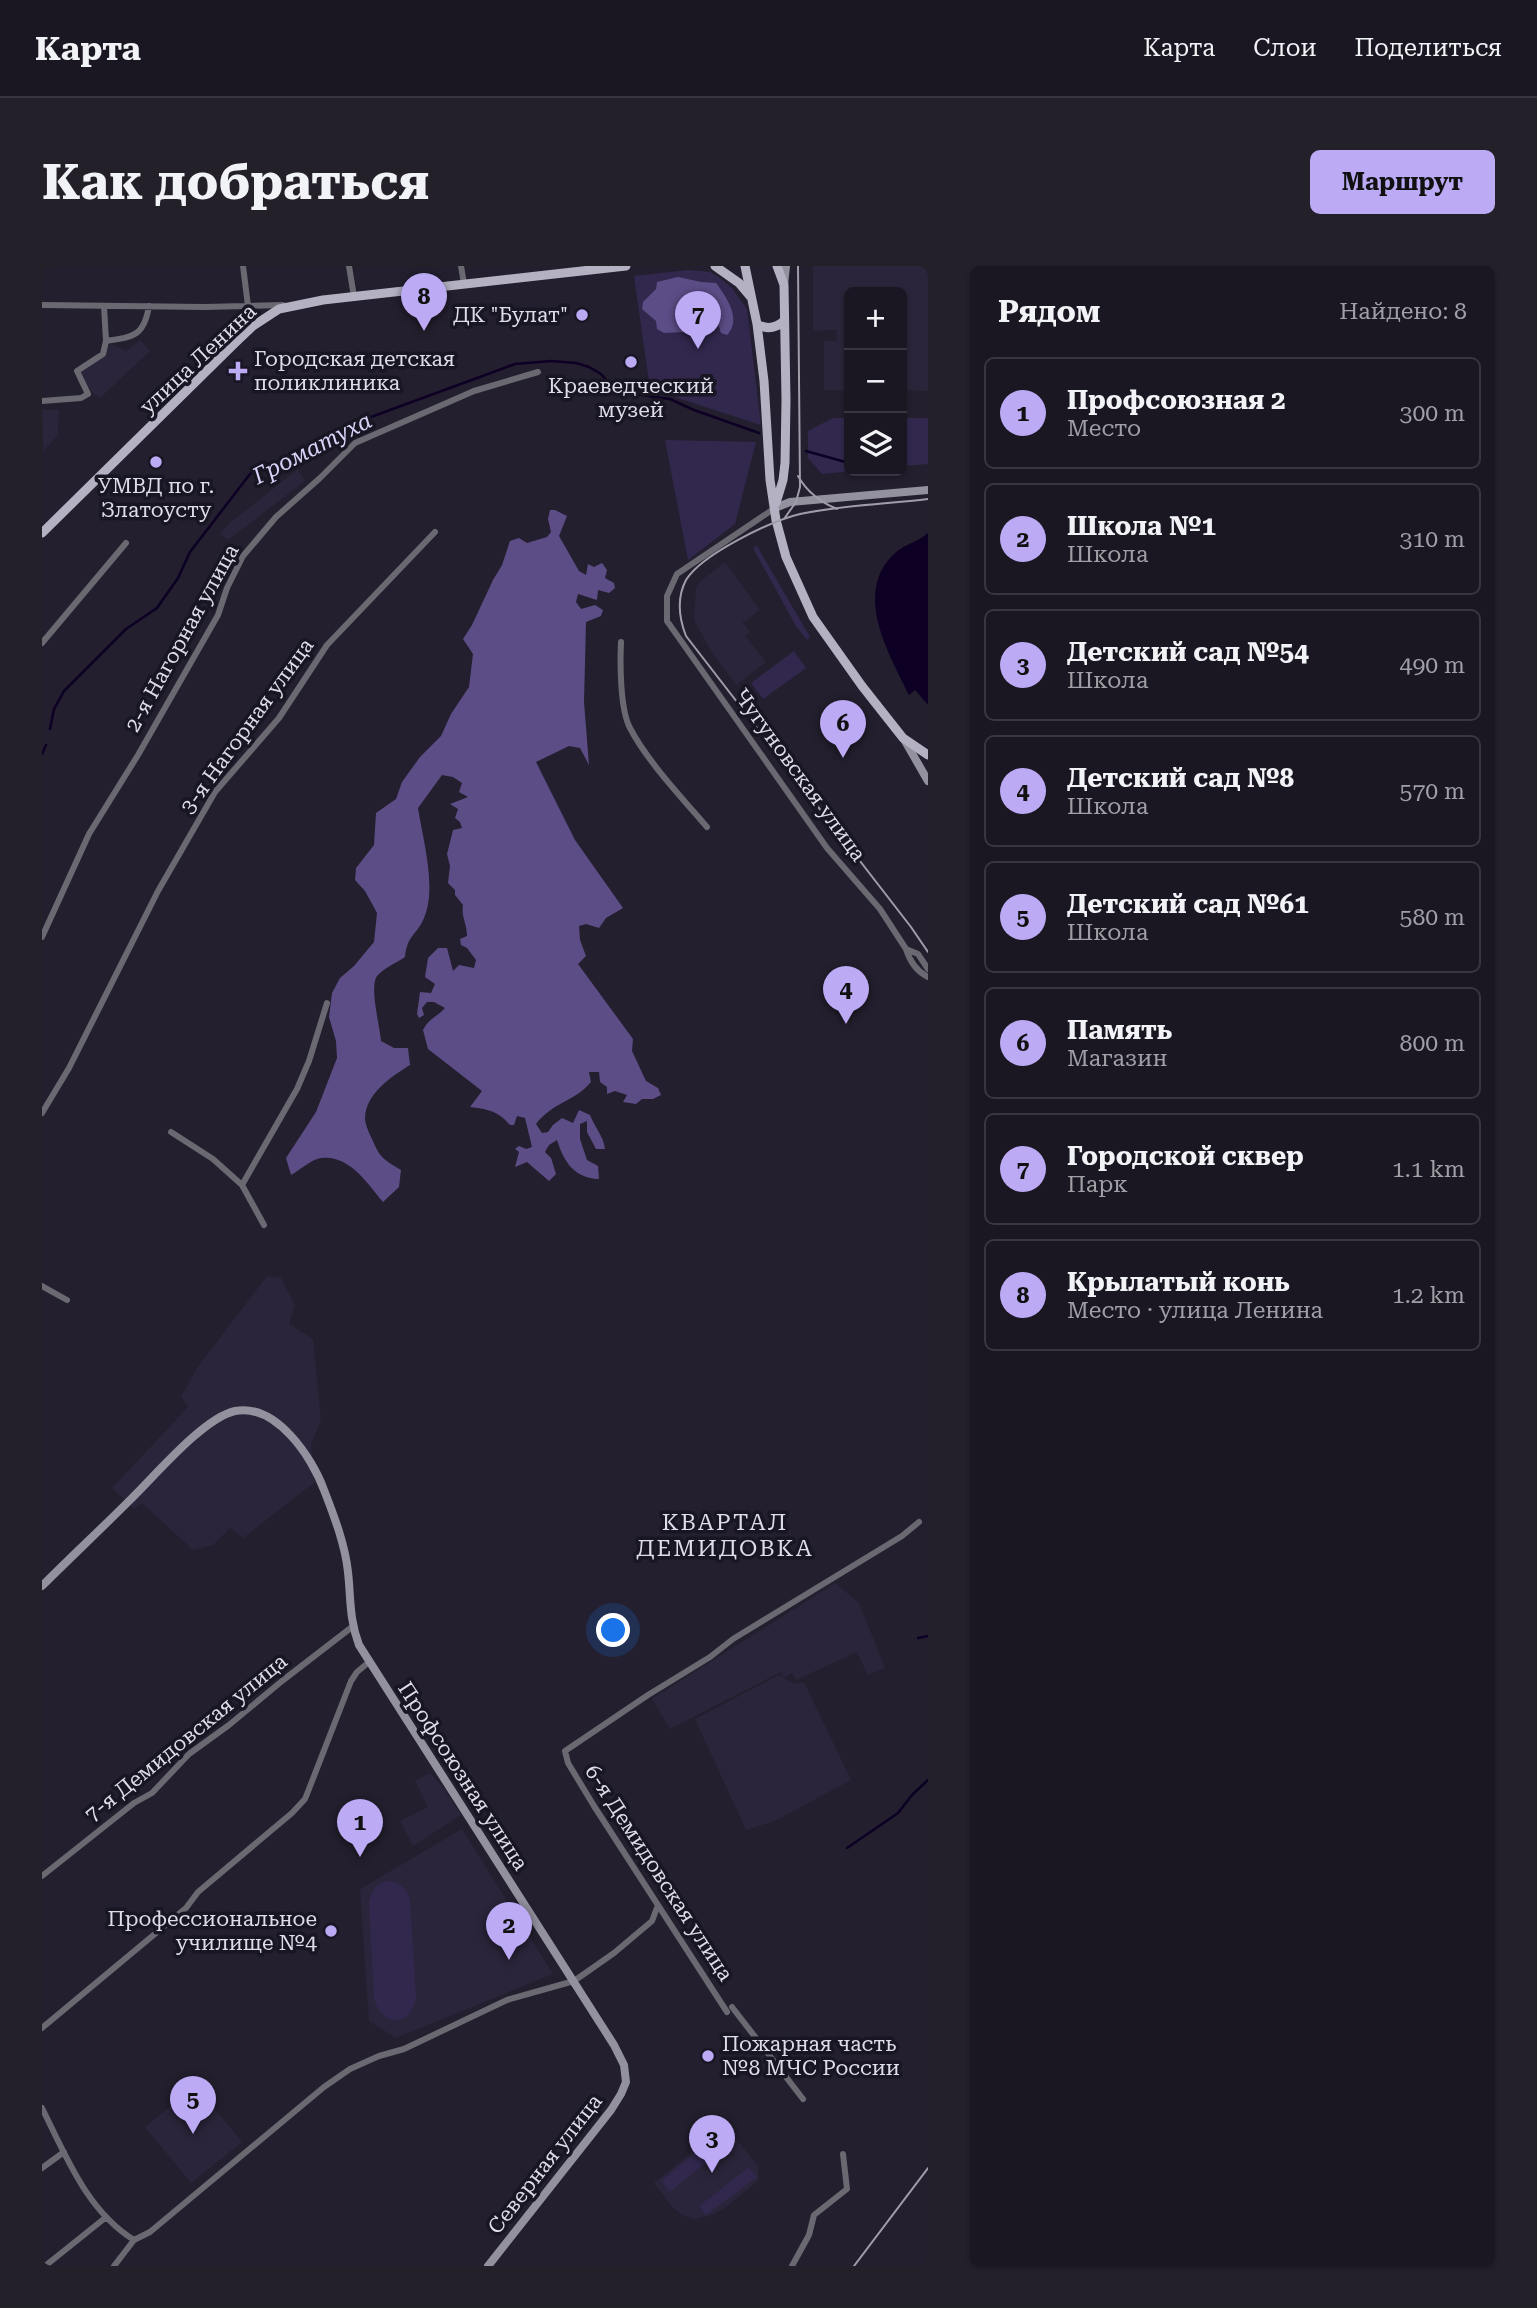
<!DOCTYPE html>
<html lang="ru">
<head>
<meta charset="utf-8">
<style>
	:root { --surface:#1a1722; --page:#23202a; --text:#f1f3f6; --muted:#9f9fa5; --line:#383640; --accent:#bcaaf5 }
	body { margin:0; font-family:"Roboto Serif",serif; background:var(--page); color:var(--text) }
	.controls { position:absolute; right:21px; top:21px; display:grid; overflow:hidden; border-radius:10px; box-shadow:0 2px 5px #0004 }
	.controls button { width:63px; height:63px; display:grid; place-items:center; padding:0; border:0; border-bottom:2px solid var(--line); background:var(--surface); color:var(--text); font:35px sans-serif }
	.you { position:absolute; left:572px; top:1365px; width:24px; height:24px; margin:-18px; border:5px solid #fff; border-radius:50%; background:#1a73e8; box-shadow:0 0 0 10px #1a73e833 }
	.badge { display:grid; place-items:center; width:46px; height:46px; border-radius:50%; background:var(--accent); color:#111; font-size:23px; font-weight:700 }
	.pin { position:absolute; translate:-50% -58px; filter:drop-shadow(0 2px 4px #0008) }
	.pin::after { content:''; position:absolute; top:37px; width:24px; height:21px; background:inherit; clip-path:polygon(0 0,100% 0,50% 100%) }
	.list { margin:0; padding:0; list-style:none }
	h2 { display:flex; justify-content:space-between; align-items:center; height:91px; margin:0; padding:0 28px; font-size:30px }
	h2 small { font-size:23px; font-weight:400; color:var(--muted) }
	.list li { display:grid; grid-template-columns:46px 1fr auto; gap:21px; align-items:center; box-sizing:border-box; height:112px; margin:0 14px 14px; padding:0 14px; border:2px solid var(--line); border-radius:10px }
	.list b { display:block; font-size:26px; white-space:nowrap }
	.list p { margin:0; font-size:23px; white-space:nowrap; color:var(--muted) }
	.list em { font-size:23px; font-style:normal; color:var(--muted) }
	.icon { flex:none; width:38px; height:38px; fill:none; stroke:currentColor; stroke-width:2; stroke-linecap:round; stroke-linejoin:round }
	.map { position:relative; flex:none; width:886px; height:2000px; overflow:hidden; border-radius:10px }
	header { display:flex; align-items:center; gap:42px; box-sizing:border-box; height:98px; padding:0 35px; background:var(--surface); border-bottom:2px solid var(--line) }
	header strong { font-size:33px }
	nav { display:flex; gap:38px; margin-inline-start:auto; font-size:24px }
	.intro { display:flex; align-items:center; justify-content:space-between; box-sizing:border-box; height:168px; padding:0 42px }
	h1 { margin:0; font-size:49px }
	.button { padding:18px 32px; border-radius:10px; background:var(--accent); color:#111; font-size:24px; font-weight:700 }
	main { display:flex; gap:42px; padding:0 42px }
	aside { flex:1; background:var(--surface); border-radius:10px; box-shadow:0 2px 5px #0004 }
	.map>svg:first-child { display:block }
</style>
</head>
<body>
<header>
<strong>Карта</strong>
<nav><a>Карта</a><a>Слои</a><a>Поделиться</a></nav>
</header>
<div class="intro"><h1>Как добраться</h1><a class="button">Маршрут</a></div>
<main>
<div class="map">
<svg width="886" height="2000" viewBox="0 0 886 2000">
	<rect width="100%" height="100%" fill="#231f2e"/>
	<path fill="#2a253a" d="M771 0H886V125L860 124V26H807V124H782V75H795V64L771 65Z
		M98 74 108 85 58 132 47 124 37 106 69 78 84 85Z
		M0 144H17L16 169 1 185Z
		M256 203 263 215 186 274 178 268 188 257Z
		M683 296 718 344 703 356 700 355 708 366 703 370 724 396 694 419 669 385 652 354 654 322 658 315Z
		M225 1010 239 1012 253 1039 247 1058 271 1073 279 1154 269 1179 273 1216 201 1272 188 1262 171 1279 151 1284 100 1237 92 1243 70 1222 146 1141 139 1131 155 1102Z
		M793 1317 817 1337 843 1402 826 1409 815 1386 754 1414 750 1407 742 1412 753 1418 762 1416 809 1514 733 1555 704 1564 653 1453 737 1409 742 1412 739 1406 628 1463 610 1433Z
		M388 1507 401 1521 419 1549 371 1580 358 1555 386 1541 373 1515Z
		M420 1563 511 1708 354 1772 327 1755 318 1623Z
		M154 1820 200 1876 149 1917 103 1861Z
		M683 1859 716 1900 717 1914 683 1942 667 1950 652 1953 640 1949 631 1942 612 1917Z"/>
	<path fill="#32284e" d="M646 4 668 6 678 12 690 22 705 43 719 159 608 123 592 10Z
		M791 152H807V205H813L780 208 766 192V165Z
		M860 152H886V198L860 200Z
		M623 174 714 176 693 258 646 294Z
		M715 280 768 371 765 374 754 360 711 282Z
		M752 385 764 402 721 433 709 417Z
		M346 1615C359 1617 364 1622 368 1634L374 1731C369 1762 341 1762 332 1733L327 1637C329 1625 334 1618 346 1615Z
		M670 1873 679 1884 628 1926 619 1915Z
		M707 1901 715 1911 664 1949 657 1940Z"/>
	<path fill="#5d4d87" d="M636 11 659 16 674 17C685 32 700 53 685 69L679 67 674 51 654 55 644 66 622 67 615 63 614 55 600 43 601 36 614 23 615 16Z
		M508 244H513L525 250 517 270 537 305 544 309 546 298 552 301 560 297 565 304 563 312 572 317 573 322 567 327 556 324 555 334 536 328 534 336 539 343 553 339 561 344 559 350 544 356 542 436 547 499 538 482 527 480 494 496 533 574 581 642 564 652 557 662 544 658 537 660 538 674 544 690 536 698 591 773 590 785 604 815 616 822 619 829 611 833H600L594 838 581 836 585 829 573 825 565 828V821L558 816 557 806H547L549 816C532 836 511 836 494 858L500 867 506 866 511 859 520 852 531 857 537 844 548 849C553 862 561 869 563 883H554L545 866V855L538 858V873L545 894 556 900 557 913C532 912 522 896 515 874L507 879 503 886 509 892 514 908 507 915 485 896 473 901 477 886 473 883 477 880 484 883 490 881 483 852 475 850 472 859H468C456 845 446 843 428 841L440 825 386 783 381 764C388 751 394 752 403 742L392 736H385L380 742 382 749 377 752 375 748 378 726 389 727 393 718 383 711 386 692 396 682H405L411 705 417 699 432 702 434 694 425 682 419 679 418 673 425 670C425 658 419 651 421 639L413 629V624L406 617 408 600 405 588 411 564 420 562 418 556 413 552 416 543 408 538 426 531 417 526 420 517 411 511 400 509 376 542C381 574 395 622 382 652 375 669 365 669 363 691 354 697 342 702 335 710 327 721 338 760 339 775L352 782H366L368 799C349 811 324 827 323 852 323 858 327 867 330 873 338 892 341 893 359 904L357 921 341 936C326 918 307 888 279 892 268 894 258 904 249 909L244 892 274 846 295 792 294 775 287 751 290 727 298 712 312 700 332 676 335 647 323 625 313 614 314 602 332 579 334 547 354 533 360 516 378 491 399 470 409 448 427 421 431 388 421 373 430 359 451 314 460 299 468 275 477 272 485 277 505 271 509 266 506 253Z"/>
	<path fill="#0d0024" d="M886 267V439L873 424 867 429C847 387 810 327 853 287 863 278 876 276 886 267Z"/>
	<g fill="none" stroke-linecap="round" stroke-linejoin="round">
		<path stroke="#0d0024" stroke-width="2.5" d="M764 185 807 197
			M8 463 12 443 22 425 84 363 115 342 136 312 148 286 208 208 221 199 240 194 329 151 473 98 509 95 534 97 547 101 559 108 571 121 592 128 628 133 652 144 717 167
			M0 488 4 479
			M876 1372 886 1370
			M805 1582 856 1547 870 1529 886 1514"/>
		<path stroke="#6a6971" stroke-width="6" d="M201 0 206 40
			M307 0 312 31
			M419 0 422 18
			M0 39 162 41 241 39
			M62 40 64 75
			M0 135 39 132 46 128 35 105 61 88 64 75C92 71 102 70 107 40
			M733 242 635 308 625 330V355L785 582 838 643 864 683 876 688 886 703
			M579 376C578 398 578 443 588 462 605 495 641 533 665 561
			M0 377 84 277
			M0 671 47 568 96 489 176 349 185 322 201 290 234 251 278 212 313 177 432 125 496 106
			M864 683C868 696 874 705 886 711
			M0 847 27 802 116 625 173 526 237 452 285 379 393 266
			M129 866 171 893 200 919
			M222 959 200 919 255 823 267 795 285 737
			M0 1020 25 1034
			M0 1610 92 1537 110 1527 147 1488 187 1459 240 1415 310 1361
			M690 1741 761 1833
			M685 1746 552 1540 526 1497 523 1485 606 1429 668 1391 691 1373 860 1270 877 1256
			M0 1762 144 1642 156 1626 250 1547 263 1533 267 1523 309 1415 315 1406 327 1396
			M0 1842C24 1890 45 1945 92 1974
			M0 1902 22 1886
			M3 2000 63 1952
			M72 2000 92 1974 108 1966 282 1821 308 1803 337 1790 362 1783 465 1734 532 1715 572 1687 610 1655 616 1639
			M750 2000 767 1969 772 1949 805 1923 801 1888"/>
		<path stroke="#94919f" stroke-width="8" d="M742 19 744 0
			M733 242 748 236 886 224
			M863 475 886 515
			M0 1320C29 1291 59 1263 88 1234 112 1211 161 1152 193 1145 234 1137 270 1191 282 1224 292 1250 303 1278 306 1306 309 1333 307 1352 317 1379L572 1779 582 1799 584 1816 579 1828 569 1844 446 2000"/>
		<path stroke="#b4b1c2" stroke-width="9" d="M673 0 697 17 708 30
			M703 0 715 58 722 115 728 214 734 254 744 291 771 351 820 420 861 472 886 489
			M715 58C725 64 734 62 742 55
			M734 237 741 214 743 197 744 134 742 19 735 0
			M0 267 193 77 211 60 237 43 281 34 584 0"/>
		<path stroke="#a09da9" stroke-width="2" d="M756 210C765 226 778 236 795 243
			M886 233C844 238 800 239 758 248 729 255 660 288 644 314 634 333 637 352 644 370L869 661 886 686
			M742 253 754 236 758 221 756 0
			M812 2000 886 1902"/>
	</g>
	<g fill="#bcaaf5" stroke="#191624" stroke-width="2.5">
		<circle cx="540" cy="49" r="7"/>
		<circle cx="589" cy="96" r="7"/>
		<path d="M192.5 94.5h7v7h7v7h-7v7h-7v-7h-7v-7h7z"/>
		<circle cx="114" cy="196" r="7"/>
		<circle cx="289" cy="1665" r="7"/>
		<circle cx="666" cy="1790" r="7"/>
	</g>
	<g text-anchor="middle" stroke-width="7" stroke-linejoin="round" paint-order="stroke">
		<g font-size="21" fill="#dedce7" stroke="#191624" text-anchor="end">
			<text x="526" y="56">ДК "Булат"</text>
			<text x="212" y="100" text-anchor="start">Городская детская<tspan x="212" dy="24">поликлиника</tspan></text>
			<text x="589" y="127" text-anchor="middle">Краеведческий<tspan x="589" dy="24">музей</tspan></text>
			<text x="114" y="227" text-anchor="middle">УМВД по г.<tspan x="114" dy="24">Златоусту</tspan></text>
			<text x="275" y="1660">Профессиональное<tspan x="275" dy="24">училище №4</tspan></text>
			<text x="680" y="1785" text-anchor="start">Пожарная часть<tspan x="680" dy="24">№8 МЧС России</tspan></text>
		</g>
		<g font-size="21" fill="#dedce7" stroke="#191624">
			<text transform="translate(156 93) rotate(-43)" y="7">улица Ленина</text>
			<text transform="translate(140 372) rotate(-61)" y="7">2-я Нагорная улица</text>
			<text transform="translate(205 460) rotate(-54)" y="7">3-я Нагорная улица</text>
			<text transform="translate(758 509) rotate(54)" y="7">Чугуновская улица</text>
			<text transform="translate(144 1472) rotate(-39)" y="7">7-я Демидовская улица</text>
			<text transform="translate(421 1510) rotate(57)" y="7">Профсоюзная улица</text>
			<text transform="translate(617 1607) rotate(57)" y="7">6-я Демидовская улица</text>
			<text transform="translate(503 1898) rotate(-52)" y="7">Северная улица</text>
		</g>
		<g font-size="23" font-style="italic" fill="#d9d2f6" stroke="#191624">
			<text transform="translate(270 182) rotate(-27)" y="8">Громатуха</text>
		</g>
		<g font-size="23" letter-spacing="2" fill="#dedce7" stroke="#191624">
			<text x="683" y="1264">КВАРТАЛ<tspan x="683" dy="26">ДЕМИДОВКА</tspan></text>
		</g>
	</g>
</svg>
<div class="controls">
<button>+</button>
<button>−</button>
<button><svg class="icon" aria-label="layers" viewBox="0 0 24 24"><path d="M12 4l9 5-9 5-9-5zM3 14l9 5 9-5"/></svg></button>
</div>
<div class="you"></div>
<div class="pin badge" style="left:318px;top:1591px">1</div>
<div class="pin badge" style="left:467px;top:1694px">2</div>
<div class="pin badge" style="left:670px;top:1907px">3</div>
<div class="pin badge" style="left:804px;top:758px">4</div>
<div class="pin badge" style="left:151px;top:1868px">5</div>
<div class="pin badge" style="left:801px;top:492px">6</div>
<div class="pin badge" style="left:656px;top:83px">7</div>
<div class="pin badge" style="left:382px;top:65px">8</div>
</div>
<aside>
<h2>Рядом<small>Найдено: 8</small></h2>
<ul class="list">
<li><span class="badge">1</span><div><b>Профсоюзная 2</b><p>Место</p></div><em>300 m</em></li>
<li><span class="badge">2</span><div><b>Школа №1</b><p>Школа</p></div><em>310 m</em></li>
<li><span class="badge">3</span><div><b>Детский сад №54</b><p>Школа</p></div><em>490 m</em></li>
<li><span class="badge">4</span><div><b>Детский сад №8</b><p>Школа</p></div><em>570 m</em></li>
<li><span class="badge">5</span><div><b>Детский сад №61</b><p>Школа</p></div><em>580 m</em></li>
<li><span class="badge">6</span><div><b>Память</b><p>Магазин</p></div><em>800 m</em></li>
<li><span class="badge">7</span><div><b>Городской сквер</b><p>Парк</p></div><em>1.1 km</em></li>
<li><span class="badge">8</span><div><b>Крылатый конь</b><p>Место · улица Ленина</p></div><em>1.2 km</em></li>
</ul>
</aside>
</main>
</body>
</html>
